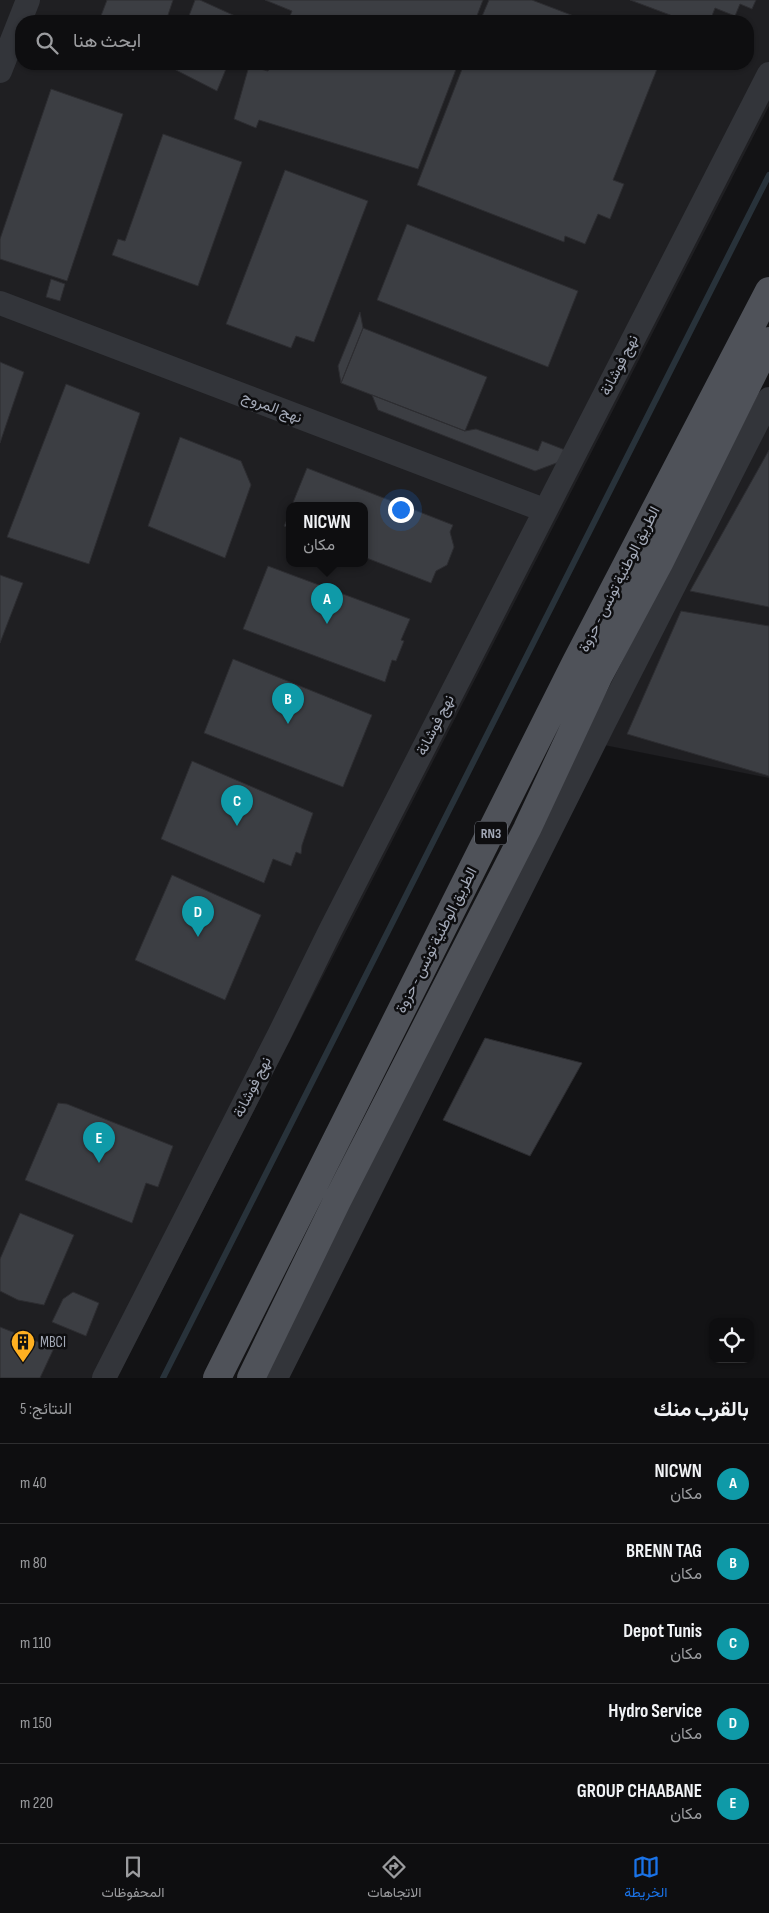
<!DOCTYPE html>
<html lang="ar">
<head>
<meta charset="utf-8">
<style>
	:root { --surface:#0e0e10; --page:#1c1c1e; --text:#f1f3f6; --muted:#9b9c9f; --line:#2e2e30; --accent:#1a73e8 }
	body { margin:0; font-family:"Sofia Sans Condensed",Vazirmatn,sans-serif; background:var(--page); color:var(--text); direction:rtl }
	.controls { position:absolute; right:15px; bottom:15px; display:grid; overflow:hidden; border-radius:10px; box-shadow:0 1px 4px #0004 }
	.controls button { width:45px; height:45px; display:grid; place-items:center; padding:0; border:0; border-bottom:1px solid var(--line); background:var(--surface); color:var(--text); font:25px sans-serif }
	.you { position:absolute; left:400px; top:509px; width:18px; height:18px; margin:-12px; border:4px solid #fff; border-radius:50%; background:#1a73e8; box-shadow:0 0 0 8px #1a73e833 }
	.badge { display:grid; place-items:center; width:32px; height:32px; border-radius:50%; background:var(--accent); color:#fff; font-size:16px; font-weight:700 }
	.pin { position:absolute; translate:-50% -41px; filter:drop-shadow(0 1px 2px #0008) }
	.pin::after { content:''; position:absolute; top:26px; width:18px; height:15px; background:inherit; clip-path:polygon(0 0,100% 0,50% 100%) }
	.popup { position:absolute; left:286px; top:502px; width:82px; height:65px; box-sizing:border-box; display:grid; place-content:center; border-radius:10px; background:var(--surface); filter:drop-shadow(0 1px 4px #0005); font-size:16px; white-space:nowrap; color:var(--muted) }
	.popup b { font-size:19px; color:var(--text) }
	.popup::after { content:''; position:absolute; left:50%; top:100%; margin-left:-10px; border:10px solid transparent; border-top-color:var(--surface) }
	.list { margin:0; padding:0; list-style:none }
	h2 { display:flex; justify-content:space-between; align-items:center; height:65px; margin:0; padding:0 20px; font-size:21px }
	h2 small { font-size:16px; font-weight:400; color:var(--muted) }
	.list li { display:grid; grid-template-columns:32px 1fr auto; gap:15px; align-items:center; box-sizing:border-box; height:80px; padding:0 20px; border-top:1px solid var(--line) }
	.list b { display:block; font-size:19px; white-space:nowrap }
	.list p { margin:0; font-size:16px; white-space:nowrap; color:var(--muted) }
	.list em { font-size:16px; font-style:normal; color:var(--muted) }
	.icon { flex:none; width:28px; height:28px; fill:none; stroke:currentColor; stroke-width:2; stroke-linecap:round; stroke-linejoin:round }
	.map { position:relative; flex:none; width:769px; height:1378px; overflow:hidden; direction:ltr }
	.search { position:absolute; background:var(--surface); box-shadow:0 1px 4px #0004; left:15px; right:15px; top:15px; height:55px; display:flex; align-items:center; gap:12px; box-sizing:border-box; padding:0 18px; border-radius:20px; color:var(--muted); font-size:19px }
	.sheet { height:465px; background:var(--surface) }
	nav { display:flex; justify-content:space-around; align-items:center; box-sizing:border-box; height:70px; border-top:1px solid var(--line); background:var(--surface); font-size:14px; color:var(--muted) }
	nav a { display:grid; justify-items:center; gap:2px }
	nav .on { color:var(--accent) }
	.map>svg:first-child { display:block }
</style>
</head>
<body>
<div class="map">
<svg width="769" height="1378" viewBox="0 0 769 1378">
	<rect width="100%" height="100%" fill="#131315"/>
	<path fill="#1f1f22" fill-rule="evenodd" d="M0 0H769V106L117 1378H0ZM21 21H748V64H21ZM290 505H364V563H290Z
		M769 412V778L594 743Z"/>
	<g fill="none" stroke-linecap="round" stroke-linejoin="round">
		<path stroke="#28323a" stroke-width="6" d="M163 1378 769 175"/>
	</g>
	<path fill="#3c3e43" stroke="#2d2d31" d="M107 0H173L166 21H99Z
		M195 0H200L244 20V21H187Z
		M265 0H483L475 21H288L292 11Z
		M489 0H532L587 21H480Z
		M630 0H756L752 9 740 4 735 16 715 8 710 21H686Z
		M171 64H228L217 91 170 67Z
		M271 64H458L418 169 259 120 256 128 234 119 249 66 268 71Z
		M464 64H659L613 180 624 184 610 219 598 214 585 244 565 236 564 242 417 185Z
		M51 89 123 114 67 281 0 259V239Z
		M163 134 242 162 198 286 112 255 118 239 125 241Z
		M285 170 368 201 314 342 296 336 291 348 226 324Z
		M407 224 578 291 548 367 377 300Z
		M51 279 65 284 60 301 46 297Z
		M360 312 363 328 341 383 338 366Z
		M363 328 487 377 465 431 341 383Z
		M0 362 24 372 0 443Z
		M66 384 140 413 89 564 7 537Z
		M372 395 465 431 476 429 538 451 542 441 565 450 559 462 535 471 378 410Z
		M180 437 241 461 251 485 225 558 148 526Z
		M769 450V607L690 591Z
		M307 468 453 525 450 532 454 547 447 565 436 571 431 583 364 557V505H292Z
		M290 513V528L284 526Z
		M268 566 410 619 401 640 404 641 396 661 392 660 385 682 243 629Z
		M0 575 23 583 0 643Z
		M681 611 769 626V776L627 734Z
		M233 659 372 715 343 787 204 733Z
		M192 761 313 813 302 845 301 854 296 852 291 866 273 859 264 883 161 839Z
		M172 875 261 915 225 1000 135 960Z
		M485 1038 582 1063 530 1156 443 1120Z
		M58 1103 67 1104 173 1146 158 1187 146 1183 132 1223 25 1180Z
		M20 1213 74 1235 44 1305 18 1300 0 1291V1259Z
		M73 1292 99 1303 86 1336 52 1322 63 1299Z
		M0 1327 54 1348 40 1378H0Z"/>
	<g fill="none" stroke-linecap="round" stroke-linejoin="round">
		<path stroke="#33353a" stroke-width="24" d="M0 71 28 0
			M0 303 544 510
			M104 1378 280 1033 330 931 769 74
			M276 1378 603 725 769 399"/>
		<path stroke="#4f5259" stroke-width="28" d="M217 1378 575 664 769 291
			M251 1378 337 1201 527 829 598 677 659 563 769 341"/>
	</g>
	<defs>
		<symbol id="building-pin" viewBox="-11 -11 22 30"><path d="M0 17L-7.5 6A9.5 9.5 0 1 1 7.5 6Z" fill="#ffb021" stroke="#0e0e10"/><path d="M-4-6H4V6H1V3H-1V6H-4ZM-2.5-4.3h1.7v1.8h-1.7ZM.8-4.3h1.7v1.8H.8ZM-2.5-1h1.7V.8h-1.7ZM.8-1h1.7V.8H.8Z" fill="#111"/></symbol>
	</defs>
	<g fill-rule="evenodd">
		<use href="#building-pin" x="9" y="1328" width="28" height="38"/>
	</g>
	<g text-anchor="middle" stroke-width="5" stroke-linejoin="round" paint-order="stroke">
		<rect fill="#0e0e10" stroke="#767a85" stroke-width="1" x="475" y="821.5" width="32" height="23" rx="4"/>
		<g font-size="14" font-weight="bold" fill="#a3a9b7">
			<text x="491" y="838">RN3</text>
		</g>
		<g font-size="15" fill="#a3a9b7" stroke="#0e0e10">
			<text transform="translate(619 365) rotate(-63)" y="5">نهج فوشانة</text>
			<text transform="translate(272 407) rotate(21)" y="5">نهج المروج</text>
			<text transform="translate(619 579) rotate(-63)" y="5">الطريق الوطنية تونس - حزوة</text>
			<text transform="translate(435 725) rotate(-63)" y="5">نهج فوشانة</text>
			<text transform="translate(436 940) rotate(-63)" y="5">الطريق الوطنية تونس - حزوة</text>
			<text transform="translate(252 1087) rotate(-63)" y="5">نهج فوشانة</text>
		</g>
		<g font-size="15" fill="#a3a9b7" stroke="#0e0e10" text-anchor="start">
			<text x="40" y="1347">MBCI</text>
		</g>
	</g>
</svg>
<div class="controls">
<button><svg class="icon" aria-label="locate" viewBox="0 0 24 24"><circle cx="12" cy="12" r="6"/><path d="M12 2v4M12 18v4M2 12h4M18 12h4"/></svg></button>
</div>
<div class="you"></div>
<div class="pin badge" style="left:327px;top:624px;background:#0f9aa8">A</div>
<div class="popup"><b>NICWN</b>مكان</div>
<div class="pin badge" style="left:288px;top:724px;background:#0f9aa8">B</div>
<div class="pin badge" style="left:237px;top:826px;background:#0f9aa8">C</div>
<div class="pin badge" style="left:198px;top:937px;background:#0f9aa8">D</div>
<div class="pin badge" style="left:99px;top:1163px;background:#0f9aa8">E</div>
<div class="search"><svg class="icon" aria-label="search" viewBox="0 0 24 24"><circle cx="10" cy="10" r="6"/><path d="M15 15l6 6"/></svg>ابحث هنا</div>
</div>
<section class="sheet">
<h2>بالقرب منك<small>النتائج: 5</small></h2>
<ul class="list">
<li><span class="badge" style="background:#0f9aa8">A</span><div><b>NICWN</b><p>مكان</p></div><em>40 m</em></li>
<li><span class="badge" style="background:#0f9aa8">B</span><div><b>BRENN TAG</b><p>مكان</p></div><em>80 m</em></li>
<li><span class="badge" style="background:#0f9aa8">C</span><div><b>Depot Tunis</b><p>مكان</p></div><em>110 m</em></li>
<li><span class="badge" style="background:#0f9aa8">D</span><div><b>Hydro Service</b><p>مكان</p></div><em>150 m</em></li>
<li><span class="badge" style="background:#0f9aa8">E</span><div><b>GROUP CHAABANE</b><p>مكان</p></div><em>220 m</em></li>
</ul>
</section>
<nav>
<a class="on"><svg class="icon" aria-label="map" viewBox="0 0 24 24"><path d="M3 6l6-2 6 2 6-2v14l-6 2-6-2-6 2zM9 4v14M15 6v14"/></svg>الخريطة</a>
<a><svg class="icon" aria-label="directions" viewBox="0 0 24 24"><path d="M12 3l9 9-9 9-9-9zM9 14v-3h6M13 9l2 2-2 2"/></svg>الاتجاهات</a>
<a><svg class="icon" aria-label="saved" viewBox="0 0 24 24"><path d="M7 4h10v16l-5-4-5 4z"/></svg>المحفوظات</a>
</nav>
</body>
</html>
